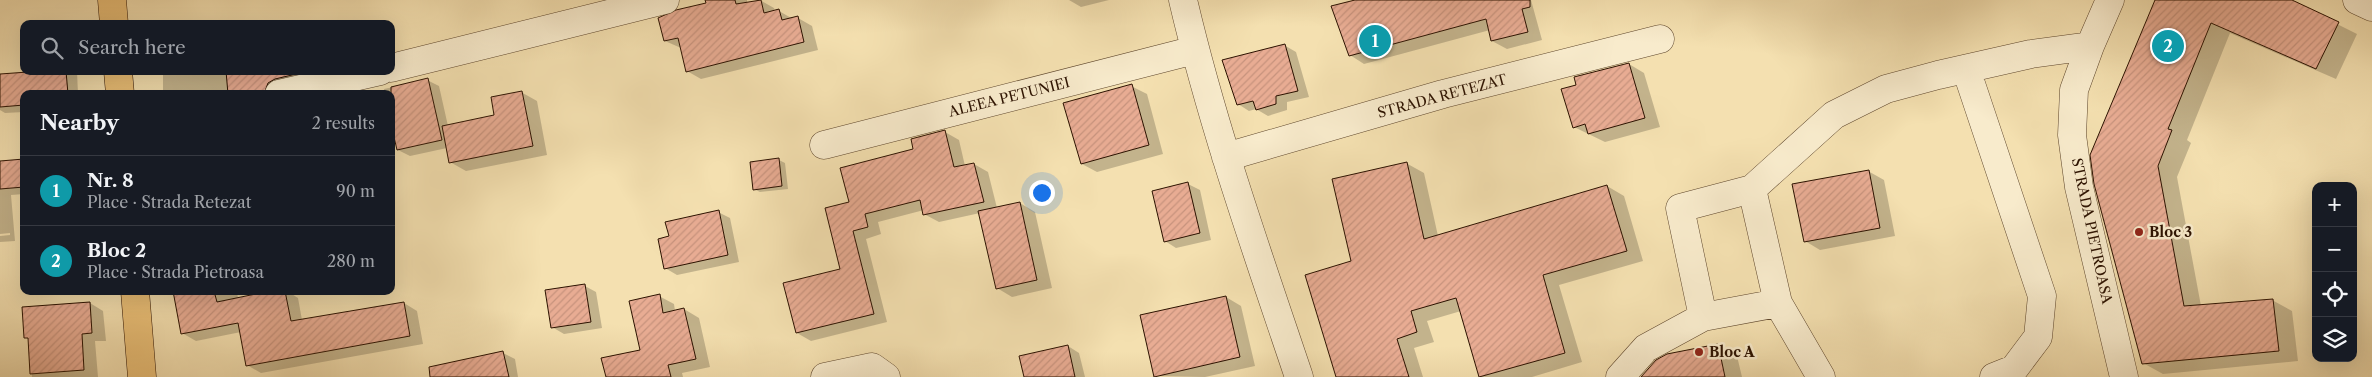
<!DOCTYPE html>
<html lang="en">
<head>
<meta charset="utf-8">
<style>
	:root { --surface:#171b24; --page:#242831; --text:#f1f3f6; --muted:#9ea1a6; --line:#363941; --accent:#2563eb }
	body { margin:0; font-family:"Libre Caslon Text",serif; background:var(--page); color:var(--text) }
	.controls { position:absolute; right:15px; bottom:15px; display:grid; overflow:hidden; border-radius:10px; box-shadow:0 5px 20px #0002 }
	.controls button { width:45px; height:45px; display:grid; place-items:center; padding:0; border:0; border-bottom:1px solid var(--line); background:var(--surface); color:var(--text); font:25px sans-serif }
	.you { position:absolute; left:1041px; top:192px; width:18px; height:18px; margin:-12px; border:4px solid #fff; border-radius:50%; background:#1a73e8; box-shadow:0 0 0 8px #1a73e833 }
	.badge { display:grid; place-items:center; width:32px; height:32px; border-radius:50%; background:var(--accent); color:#fff; font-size:16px; font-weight:700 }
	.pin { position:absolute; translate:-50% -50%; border:2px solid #fff; box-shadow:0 1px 5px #0006 }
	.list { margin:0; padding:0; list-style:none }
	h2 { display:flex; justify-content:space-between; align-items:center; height:65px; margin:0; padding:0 20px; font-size:21px }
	h2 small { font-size:16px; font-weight:400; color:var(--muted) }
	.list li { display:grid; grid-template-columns:32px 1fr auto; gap:15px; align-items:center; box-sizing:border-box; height:70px; padding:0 20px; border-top:1px solid var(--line) }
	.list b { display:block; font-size:19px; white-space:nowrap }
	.list p { margin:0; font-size:16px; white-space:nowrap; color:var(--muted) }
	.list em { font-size:16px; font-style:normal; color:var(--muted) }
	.icon { flex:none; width:28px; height:28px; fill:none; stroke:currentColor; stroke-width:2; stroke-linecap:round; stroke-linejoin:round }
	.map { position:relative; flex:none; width:2372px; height:377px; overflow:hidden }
	.search { position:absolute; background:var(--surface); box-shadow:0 5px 20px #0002; left:20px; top:20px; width:375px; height:55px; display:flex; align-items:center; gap:12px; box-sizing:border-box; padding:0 18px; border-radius:10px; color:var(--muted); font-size:19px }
	.panel { position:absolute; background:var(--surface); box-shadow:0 5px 20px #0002; left:20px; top:90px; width:375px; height:205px; border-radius:10px }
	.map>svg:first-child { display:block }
</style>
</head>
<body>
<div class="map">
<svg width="2372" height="377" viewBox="0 0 2372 377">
	<defs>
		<pattern id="building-hatch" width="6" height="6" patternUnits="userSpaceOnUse" patternTransform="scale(1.25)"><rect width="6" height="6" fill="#e8ac93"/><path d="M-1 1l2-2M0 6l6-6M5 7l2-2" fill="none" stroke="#c7937d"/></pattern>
	</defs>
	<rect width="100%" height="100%" fill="#f4e0b0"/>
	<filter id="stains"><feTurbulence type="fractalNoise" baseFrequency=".004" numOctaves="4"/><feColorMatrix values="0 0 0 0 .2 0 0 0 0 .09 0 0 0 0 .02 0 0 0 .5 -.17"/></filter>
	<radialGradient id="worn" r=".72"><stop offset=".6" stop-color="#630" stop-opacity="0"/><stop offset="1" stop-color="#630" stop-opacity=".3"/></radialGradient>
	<path fill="#0003" d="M707 0H747V3L760 0 774 8 775 12 779 11 793 19 798 18 812 26 818 50 701 79 687 71 681 48 665 41 708 4Z
		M1069 0H1109L1081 7Z
		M1360 0H1531L1542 40 1507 49 1492 41 1490 30 1364 64 1350 55Z
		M2157 0H2289L2357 34 2336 79 2230 33 2187 140 2191 143 2177 177 2201 306 2272 300 2292 311 2298 361 2163 374 2143 363Z
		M1284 45 1296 52 1309 97 1287 102V110L1268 116 1256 109 1249 111 1238 104Z
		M1629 64 1644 73 1660 127 1605 142 1574 127Z
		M38 71H77L78 94H24V112L5 113 0 110V75Z
		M163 71H296L300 83 279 94H163Z
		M427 80 439 86 448 126 496 116 521 92 537 101 547 155 466 171 450 162 447 148 410 156 398 150 391 94H385L384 89Z
		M1131 86 1147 94 1163 154 1097 172 1082 164Z
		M945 132 959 140 965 166 974 164 988 172 997 208 1020 203 1035 212 1052 288 1012 297 997 288 980 213 939 222 924 214V210L878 222 881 234 866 239 887 322 811 341 797 333 842 270 850 203 915 150Z
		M24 160V194L11 195 15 241 0 242V236L10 235V233L0 234V162Z
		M779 160 785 163 788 189 760 192 754 189Z
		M1406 163 1424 173 1438 236 1607 186 1624 196 1643 261 1559 285 1582 362 1532 377H1481L1461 311 1427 321 1434 342 1414 348 1423 377H1337L1352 261Z
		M1868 171 1884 180 1895 236 1820 250 1805 241Z
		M1188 184 1200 190 1211 240 1176 248 1165 241Z
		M718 212 730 218 739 262 677 275 665 268 670 237Z
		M585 286 596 292 602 328 564 334 552 327Z
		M174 291H237L238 299 287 291 298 298 302 320 404 303 417 311 423 344 261 373 247 365 241 332 196 341 182 333Z
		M659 296 674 304 675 311 684 309 699 318 710 367 682 373 683 377H607L642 351Z
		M1226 297 1241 306 1255 366 1205 377 1155 376Z
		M90 303 103 311 106 341H95L98 377H32L29 339 25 337Z
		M1718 345 1737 356 1742 377H1643Z
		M1068 346 1079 353 1085 377H1025Z
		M503 353 515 359 518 377H455Z"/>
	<path fill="url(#building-hatch)" stroke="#2c1200" d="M705 0H735L736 4 761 0 764 13 779 9 782 20 798 16 804 42 686 72 678 38 664 41 658 18 676 10 706 3Z
		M1355 0H1530V7L1522 9 1528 32 1491 41 1486 19 1349 56 1331 6Z
		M2155 0H2292L2339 22 2316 69 2211 23 2168 129 2172 130 2158 166 2184 306 2273 299 2279 351 2142 364 2094 184 2090 155Z
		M1285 44 1298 91 1276 96V104L1256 110 1253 101 1237 105 1222 60Z
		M1629 63 1645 118 1588 134 1585 124 1573 128 1561 89 1576 85 1574 77Z
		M42 71H66L68 94H24V105L0 107V74Z
		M226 71H309L275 79 268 83 264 94H228Z
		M428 78 442 140 397 150 391 124V87Z
		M1132 84 1149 145 1081 164 1063 103Z
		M522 91 533 146 449 163 442 126 494 115 491 97Z
		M945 130 954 167 974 163 984 202 923 215 920 200 865 214 868 227 853 231 874 314 796 333 783 283 840 269 825 208 849 202 840 168 913 149 911 139Z
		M779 158 782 186 753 190 750 162Z
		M24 159V187L0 189V161Z
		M1407 162 1424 239 1607 185 1627 251 1543 275 1565 353 1479 377 1456 298 1411 311 1417 332 1397 339 1409 377H1336L1305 275 1351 261 1332 179Z
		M1869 170 1880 228 1804 242 1792 184Z
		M1188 182 1200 233 1164 242 1152 191Z
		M1020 202 1037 280 996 289 978 211Z
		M719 210 728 255 664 269 658 239 669 236 665 222Z
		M585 284 591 322 551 328 545 290Z
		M173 291H214L217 302 270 291H285L291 321 404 302 410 336 246 366 238 323 181 334Z
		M660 294 663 313 684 308 696 359 668 365 671 377H606L601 358 640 350 629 301Z
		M1226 296 1240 357 1154 377 1140 315Z
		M90 302 92 333 82 334 84 370 30 374 28 338H24L22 307Z
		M1718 344 1725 377H1641L1656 360 1667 354Z
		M1068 345 1075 377H1024L1019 356Z
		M503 351 509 377H430L429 367Z"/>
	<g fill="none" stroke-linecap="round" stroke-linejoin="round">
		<defs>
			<path id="minor" d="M1183 0C1213 128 1257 252 1299 377
				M2110 0 2090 46 2074 90 2072 135 2079 187 2124 377
				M2357 0 2372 7
				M391 68 665 0
				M1966 69 2042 296 2038 337 2014 369 1994 377
				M279 94 380 71
				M824 145 1195 50
				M1226 157 1443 94 1660 39
				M1752 189 1834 115 1886 89 1938 75 2031 54 2090 46
				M1703 317 1680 208 1752 189 1778 303 1821 377
				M825 377 872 367 886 377
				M1620 377 1646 348 1703 317 1778 303"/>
			<path id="major" d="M112 0 114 24
				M118 71 120 94
				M135 291 142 377"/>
		</defs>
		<use href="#minor" stroke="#5e462c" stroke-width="29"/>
		<use href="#major" stroke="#2c1200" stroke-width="29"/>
		<use href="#minor" stroke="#f8ebcc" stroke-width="28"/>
		<use href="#major" stroke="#eac078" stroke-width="28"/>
	</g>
	<g fill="#8f2418" stroke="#f8ebcc" stroke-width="2">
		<circle cx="2139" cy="232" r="5"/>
		<circle cx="1699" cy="352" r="5"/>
	</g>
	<g text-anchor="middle" stroke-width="5" stroke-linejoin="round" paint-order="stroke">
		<g font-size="14" fill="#2c1200" stroke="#f8ebcc">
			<text transform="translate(1442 96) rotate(-15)" y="5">STRADA RETEZAT</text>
			<text transform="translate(1009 97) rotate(-14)" y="5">ALEEA PETUNIEI</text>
			<text transform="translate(2092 231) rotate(78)" y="5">STRADA PIETROASA</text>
		</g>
		<g font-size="14" font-weight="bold" fill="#2c1200" stroke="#f8ebcc" text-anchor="start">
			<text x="2149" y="237">Bloc 3</text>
			<text x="1709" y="357">Bloc A</text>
		</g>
	</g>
	<rect width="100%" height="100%" filter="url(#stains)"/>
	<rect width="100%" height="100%" fill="url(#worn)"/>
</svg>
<div class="controls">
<button>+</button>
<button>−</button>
<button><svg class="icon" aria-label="locate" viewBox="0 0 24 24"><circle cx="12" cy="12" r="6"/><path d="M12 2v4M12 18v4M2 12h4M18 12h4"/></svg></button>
<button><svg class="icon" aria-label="layers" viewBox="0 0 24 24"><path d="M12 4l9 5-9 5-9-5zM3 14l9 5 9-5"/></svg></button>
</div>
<div class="you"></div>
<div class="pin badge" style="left:1375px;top:41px;background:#0f9aa8">1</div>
<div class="pin badge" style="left:2168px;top:46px;background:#0f9aa8">2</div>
<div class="search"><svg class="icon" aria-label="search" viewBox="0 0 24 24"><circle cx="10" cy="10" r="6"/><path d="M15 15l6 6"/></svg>Search here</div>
<section class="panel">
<h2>Nearby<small>2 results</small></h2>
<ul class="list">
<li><span class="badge" style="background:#0f9aa8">1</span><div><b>Nr. 8</b><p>Place · Strada Retezat</p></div><em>90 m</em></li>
<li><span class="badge" style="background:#0f9aa8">2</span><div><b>Bloc 2</b><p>Place · Strada Pietroasa</p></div><em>280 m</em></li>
</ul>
</section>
</div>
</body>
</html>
